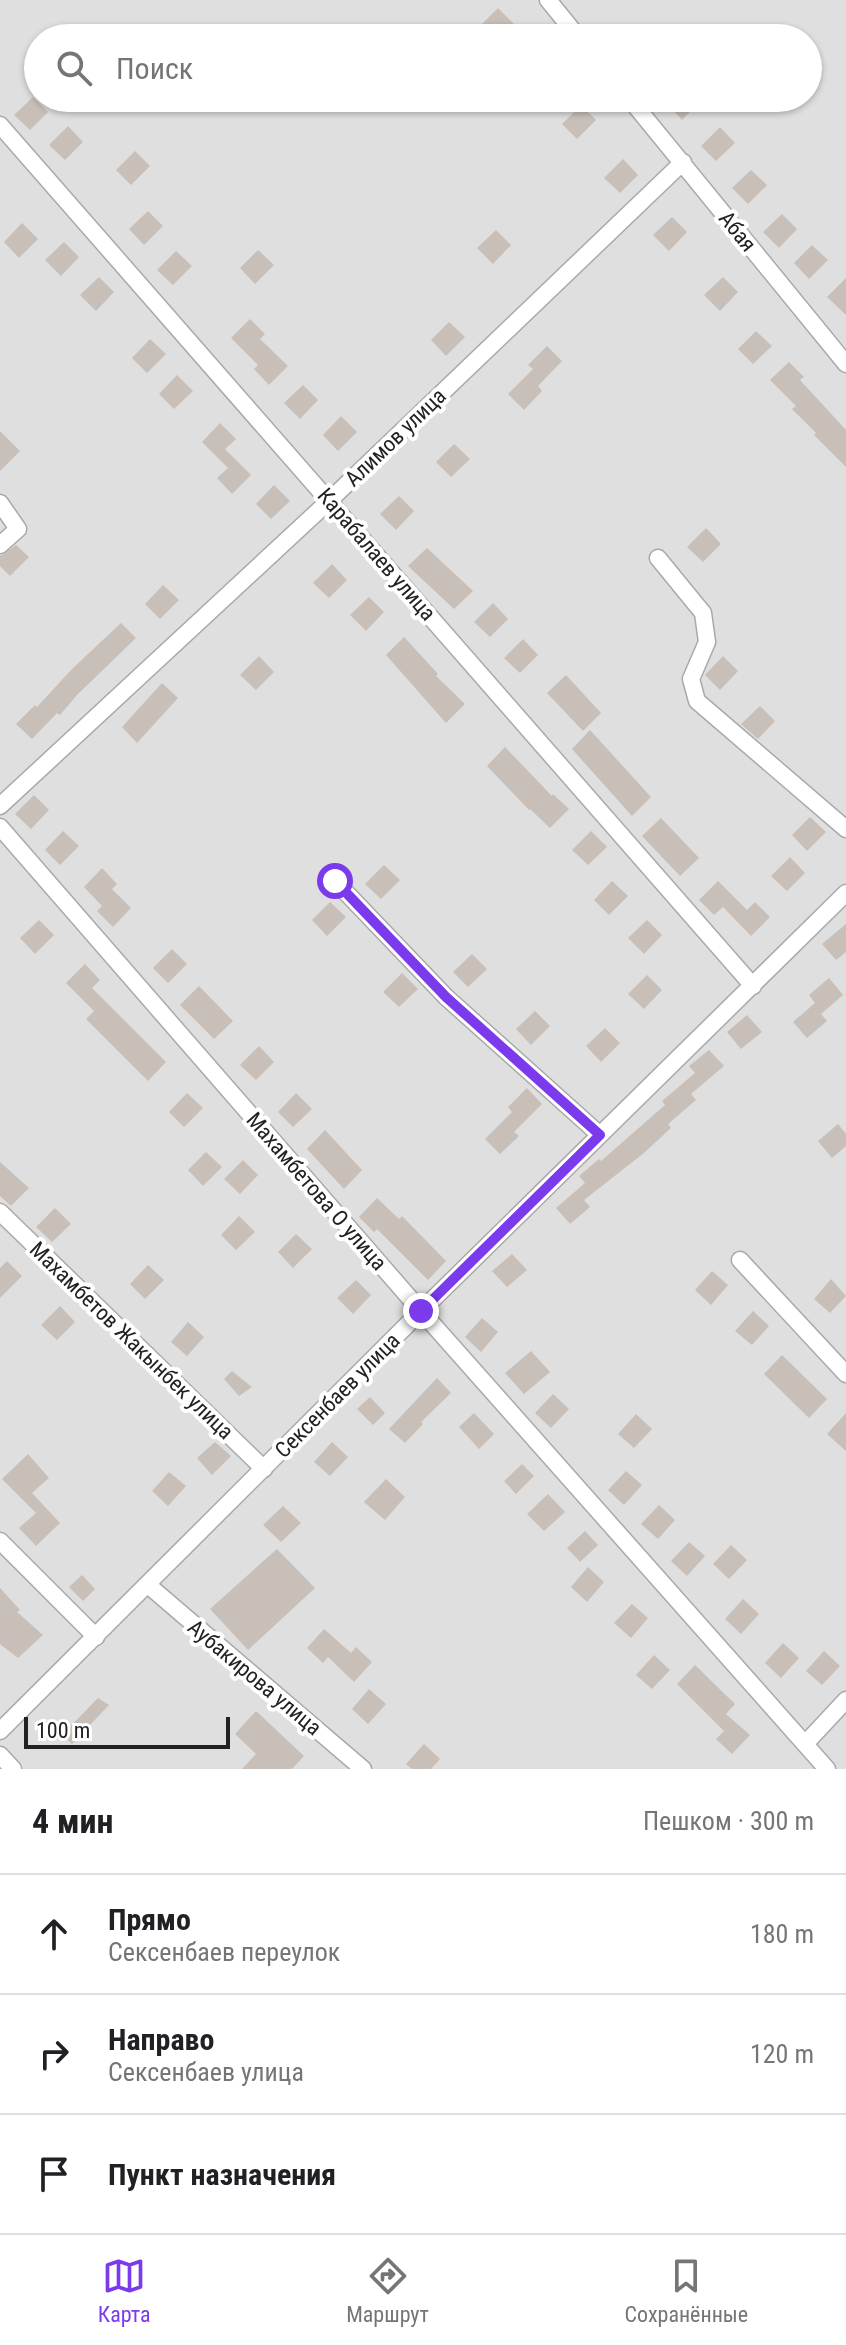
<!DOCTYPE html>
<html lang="ru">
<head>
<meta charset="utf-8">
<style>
	:root { --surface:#fff; --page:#f6f6f6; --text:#202124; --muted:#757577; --line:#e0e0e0; --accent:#7c3aed }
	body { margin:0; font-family:"Roboto Condensed",sans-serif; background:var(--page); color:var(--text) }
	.scale { position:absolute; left:24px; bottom:20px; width:206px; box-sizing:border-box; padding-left:8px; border:4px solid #222; border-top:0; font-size:22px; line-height:28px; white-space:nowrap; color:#222; -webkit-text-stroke:6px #fff; paint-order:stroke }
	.stop { position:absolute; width:24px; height:24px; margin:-18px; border:6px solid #7c3aed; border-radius:50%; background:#fff }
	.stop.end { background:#7c3aed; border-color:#fff; box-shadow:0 2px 8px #0008 }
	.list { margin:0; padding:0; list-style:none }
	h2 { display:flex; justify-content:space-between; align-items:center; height:104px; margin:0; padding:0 32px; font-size:34px }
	h2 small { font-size:26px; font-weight:400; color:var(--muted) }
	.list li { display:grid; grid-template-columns:52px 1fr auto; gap:24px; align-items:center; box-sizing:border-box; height:120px; padding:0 32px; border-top:2px solid var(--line) }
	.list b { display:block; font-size:30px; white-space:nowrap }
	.list p { margin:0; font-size:26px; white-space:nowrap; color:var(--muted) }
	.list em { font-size:26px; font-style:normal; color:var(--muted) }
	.icon { flex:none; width:44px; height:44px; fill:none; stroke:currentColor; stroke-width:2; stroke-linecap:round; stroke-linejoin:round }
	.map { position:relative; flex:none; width:846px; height:1769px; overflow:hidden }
	.search { position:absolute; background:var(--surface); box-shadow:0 2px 6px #0004; left:24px; right:24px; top:24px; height:88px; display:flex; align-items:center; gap:20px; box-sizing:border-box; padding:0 28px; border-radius:44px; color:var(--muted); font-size:30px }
	.sheet { height:464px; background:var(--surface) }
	nav { display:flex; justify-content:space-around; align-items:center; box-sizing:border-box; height:112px; border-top:2px solid var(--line); background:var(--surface); font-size:22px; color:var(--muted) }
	nav a { display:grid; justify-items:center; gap:4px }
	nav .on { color:var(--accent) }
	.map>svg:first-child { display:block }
</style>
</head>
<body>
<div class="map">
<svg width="846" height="1769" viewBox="0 0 846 1769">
	<rect width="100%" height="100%" fill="#f2efe9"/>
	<path fill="#e0dfdf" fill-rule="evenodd" d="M0 0H846V1769H0ZM38 38H808V98H38Z"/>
	<path fill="#c7bfb8" d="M498 8 528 38H491L479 27Z
		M33 97 48 112 30 130 14 115Z
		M673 98H704L682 120 667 104Z
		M581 105 596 120 577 139 562 124Z
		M68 126 83 142 65 160 49 145Z
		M720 127 735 143 716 161 701 146Z
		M135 151 150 166 131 185 116 170Z
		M623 159 638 175 620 193 604 178Z
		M751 170 767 185 748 204 732 188Z
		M148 211 163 226 144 245 129 229Z
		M782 214 797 229 779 248 763 232Z
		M672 217 687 232 669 251 653 235Z
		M22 223 38 239 19 258 4 242Z
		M496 230 511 245 493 264 477 248Z
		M64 242 79 257 61 276 45 260Z
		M812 245 828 260 809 279 794 263Z
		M258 250 274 265 255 284 240 268Z
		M176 251 192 266 173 285 157 270Z
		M99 277 114 292 96 311 80 295Z
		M723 277 738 292 720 311 704 295Z
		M846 278V315L827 297Z
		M250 319 265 334 260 339 288 366 269 385 254 369 258 365 231 338Z
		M449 322 465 337 446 356 431 340Z
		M756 331 772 346 753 364 738 349Z
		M150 339 166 354 147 373 132 358Z
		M547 346 562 361 538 386 542 391 524 410 508 394 533 369 528 365Z
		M789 362 804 377 800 380 846 430V467L814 435 816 433 792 409 796 406 770 380Z
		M177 375 193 391 174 409 159 394Z
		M303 385 318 400 300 419 284 403Z
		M341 416 357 432 338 451 323 435Z
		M220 423 236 439 225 449 251 475 232 494 217 478 228 468 202 442Z
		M0 431 20 451 0 471Z
		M454 444 470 459 451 477 436 462Z
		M274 485 290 501 271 519 256 504Z
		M399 496 414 511 396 530 380 514Z
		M706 528 721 544 703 562 687 547Z
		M16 545 29 557 10 576 0 566V556Z
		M427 548 473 591 454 609 408 566Z
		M332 564 347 580 329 598 313 583Z
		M163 585 179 600 160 619 145 604Z
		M369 597 384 612 366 631 350 615Z
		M493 603 508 619 490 637 474 622Z
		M121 623 136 638 77 695 60 715 57 713 32 739 16 724 35 705 37 707 72 669Z
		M404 637 438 674 436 676 465 704 446 723 386 655Z
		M523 639 538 655 520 673 504 658Z
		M259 656 274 672 256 690 240 675Z
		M723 656 738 671 720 690 705 675Z
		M566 675 601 713 583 731 547 693Z
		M162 683 178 698 137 743 122 727Z
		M760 706 775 721 758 739 741 724Z
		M590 730 651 797 632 816 572 749Z
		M505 747 552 796 553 794 569 809 550 828 530 809 529 810 487 766Z
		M34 795 49 810 31 829 15 814Z
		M810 817 826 832 807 851 792 835Z
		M661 818 699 858 680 876 642 836Z
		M63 831 79 846 60 865 45 850Z
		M591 831 607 847 588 865 572 850Z
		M790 857 805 873 787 891 771 876Z
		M384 865 400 880 381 899 365 884Z
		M102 868 117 884 112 889 131 908 113 927 97 911 102 906 84 887Z
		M612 881 628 896 609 915 594 900Z
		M718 881 747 910 755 902 770 917 751 936 723 907 714 915 699 900Z
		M330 902 346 917 327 936 312 920Z
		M39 920 54 935 35 954 20 938Z
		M647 920 662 935 644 954 628 938Z
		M846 924V952L836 960 822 944Z
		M172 949 187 964 168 983 153 968Z
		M472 954 487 969 468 987 453 972Z
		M85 964 100 980 92 988 166 1062 148 1081 86 1019 94 1011 66 983Z
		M402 973 418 989 399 1007 383 992Z
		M647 975 662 990 644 1009 628 994Z
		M829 978 843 995 821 1014 827 1021 807 1038 793 1022 815 1003 809 995Z
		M199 986 233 1021 214 1039 180 1005Z
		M535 1011 550 1026 531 1045 516 1029Z
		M747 1015 762 1032 741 1049 727 1032Z
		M605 1028 620 1043 601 1062 586 1046Z
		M259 1046 274 1062 256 1080 240 1065Z
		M709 1050 724 1066 691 1094 696 1100 668 1124 671 1128 644 1153 584 1200 590 1207 570 1224 556 1208 585 1183 579 1176 599 1159 601 1161 665 1105 662 1101 695 1073 689 1066Z
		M527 1088 542 1104 514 1132 519 1136 500 1154 485 1139 512 1112 508 1107Z
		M187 1093 203 1108 184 1127 169 1112Z
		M296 1093 312 1109 293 1127 278 1112Z
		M838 1124 846 1134V1146L832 1158 818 1141Z
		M325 1130 362 1170 344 1189 307 1149Z
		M206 1152 222 1167 203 1186 188 1170Z
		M243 1160 258 1175 240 1194 224 1179Z
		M0 1162 29 1188 11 1206 0 1196Z
		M377 1198 399 1219 402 1216 446 1261 428 1280 377 1229 374 1232 359 1217Z
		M55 1208 71 1224 52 1242 36 1227Z
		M239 1216 255 1232 236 1250 221 1235Z
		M296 1234 312 1249 293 1268 278 1252Z
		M512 1254 527 1270 507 1287 492 1271Z
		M7 1261 22 1276 0 1298V1268Z
		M148 1265 164 1280 145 1299 130 1284Z
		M712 1271 728 1285 711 1305 695 1290Z
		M831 1279 846 1296 830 1313 814 1299Z
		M356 1280 371 1295 353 1314 337 1298Z
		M60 1306 75 1322 57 1340 41 1325Z
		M753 1311 769 1326 752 1345 735 1331Z
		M482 1318 498 1332 481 1352 465 1337Z
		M188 1322 204 1337 187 1356 171 1342Z
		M531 1351 550 1372 524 1394 505 1373Z
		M782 1355 827 1399 809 1418 764 1374Z
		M232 1371 252 1387 239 1396 224 1379Z
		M437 1378 451 1393 421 1422 423 1424 405 1443 389 1429Z
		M553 1394 569 1409 551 1428 535 1413Z
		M370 1397 385 1413 373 1425 357 1409Z
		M474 1413 494 1434 479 1449 459 1427Z
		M846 1413V1451L827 1434Z
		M636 1414 652 1429 634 1448 618 1434Z
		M215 1442 231 1456 212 1475 197 1458Z
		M332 1442 348 1457 330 1476 314 1462Z
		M28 1454 49 1478 32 1493 60 1523 36 1546 19 1528 36 1513 2 1479Z
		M522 1464 534 1476 516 1494 504 1481Z
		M626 1471 642 1485 624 1505 608 1490Z
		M169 1472 186 1486 168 1506 152 1491Z
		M386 1479 405 1497 385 1520 364 1502Z
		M548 1494 565 1512 544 1531 527 1514Z
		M659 1505 675 1520 658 1539 641 1524Z
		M283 1506 301 1523 281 1542 263 1525Z
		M585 1531 598 1545 580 1562 567 1548Z
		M689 1542 705 1556 687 1576 671 1561Z
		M731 1545 747 1560 729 1579 713 1564Z
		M277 1549 315 1588 248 1650 210 1609Z
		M588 1567 604 1582 587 1602 571 1587Z
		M82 1575 95 1589 83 1601 69 1587Z
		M0 1588 20 1610 17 1612 43 1635 18 1658 0 1644Z
		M743 1599 759 1614 741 1634 725 1619Z
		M632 1604 648 1618 631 1638 614 1623Z
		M324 1629 351 1653 356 1647 372 1662 354 1682 328 1657 323 1663 307 1648Z
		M783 1643 799 1658 781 1678 765 1663Z
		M824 1651 840 1666 822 1685 806 1671Z
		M654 1655 670 1670 652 1689 636 1675Z
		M695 1665 735 1704 726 1714 750 1735 732 1754 716 1739 724 1731 677 1684Z
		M369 1689 386 1704 368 1724 352 1709Z
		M98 1698 109 1705 72 1744 62 1735Z
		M256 1711 304 1756 292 1769H242L256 1754 235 1734Z
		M424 1744 440 1759 431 1769H412L406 1764Z"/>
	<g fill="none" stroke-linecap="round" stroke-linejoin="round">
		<defs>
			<path id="minor" d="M548 0 579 38
				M629 98 846 364
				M0 125 753 986
				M0 503 18 529 0 545
				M658 558 703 613 707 642 691 679 697 701 846 829
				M0 806 330 500 683 162
				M0 827 421 1311 827 1769
				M335 881 446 997 600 1135
				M0 1212 264 1469
				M740 1260 846 1374
				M0 1541 96 1637
				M148 1585 363 1769
				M0 1731 421 1311 846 893
				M805 1744 846 1700
				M0 1755 13 1769"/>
		</defs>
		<use href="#minor" stroke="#a9a9a9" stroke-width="19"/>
		<use href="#minor" stroke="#fff" stroke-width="16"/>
	</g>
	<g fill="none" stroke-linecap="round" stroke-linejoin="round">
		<path stroke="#7c3aed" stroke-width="10" d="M335 881 446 997 600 1135 421 1311"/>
	</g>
	<g text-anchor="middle" stroke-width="8" stroke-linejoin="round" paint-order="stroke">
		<g font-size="22" fill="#222" stroke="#fff">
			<text transform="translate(738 231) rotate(51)" y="8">Абая</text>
			<text transform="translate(395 437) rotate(-44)" y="8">Алимов улица</text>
			<text transform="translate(377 554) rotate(49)" y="8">Карабалаев улица</text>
			<text transform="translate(317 1191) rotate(49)" y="8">Махамбетова О улица</text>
			<text transform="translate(132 1340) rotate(44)" y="8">Махамбетов Жакынбек улица</text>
			<text transform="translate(337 1395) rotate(-45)" y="8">Сексенбаев улица</text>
			<text transform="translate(255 1677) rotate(40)" y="8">Аубакирова улица</text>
		</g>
	</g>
</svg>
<div class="scale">100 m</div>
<div class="stop" style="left:335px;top:881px"></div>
<div class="stop end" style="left:421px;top:1311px"></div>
<div class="search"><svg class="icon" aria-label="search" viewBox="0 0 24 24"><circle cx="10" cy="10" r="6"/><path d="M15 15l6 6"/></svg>Поиск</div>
</div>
<section class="sheet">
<h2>4 мин<small>Пешком · 300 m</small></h2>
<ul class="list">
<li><svg class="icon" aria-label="ahead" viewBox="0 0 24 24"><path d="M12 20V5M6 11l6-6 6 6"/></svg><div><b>Прямо</b><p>Сексенбаев переулок</p></div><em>180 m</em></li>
<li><svg class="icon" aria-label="right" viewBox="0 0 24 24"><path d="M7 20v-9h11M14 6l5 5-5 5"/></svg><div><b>Направо</b><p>Сексенбаев улица</p></div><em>120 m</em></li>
<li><svg class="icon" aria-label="arrive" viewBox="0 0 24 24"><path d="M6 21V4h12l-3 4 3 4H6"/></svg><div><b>Пункт назначения</b></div></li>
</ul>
</section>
<nav>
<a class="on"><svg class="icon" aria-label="map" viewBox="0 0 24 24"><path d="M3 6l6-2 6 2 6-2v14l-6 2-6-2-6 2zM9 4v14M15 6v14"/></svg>Карта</a>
<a><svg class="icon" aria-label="directions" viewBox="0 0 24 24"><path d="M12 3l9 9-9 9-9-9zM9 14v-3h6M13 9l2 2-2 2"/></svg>Маршрут</a>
<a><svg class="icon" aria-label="saved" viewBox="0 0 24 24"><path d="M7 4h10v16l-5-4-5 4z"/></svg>Сохранённые</a>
</nav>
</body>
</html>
